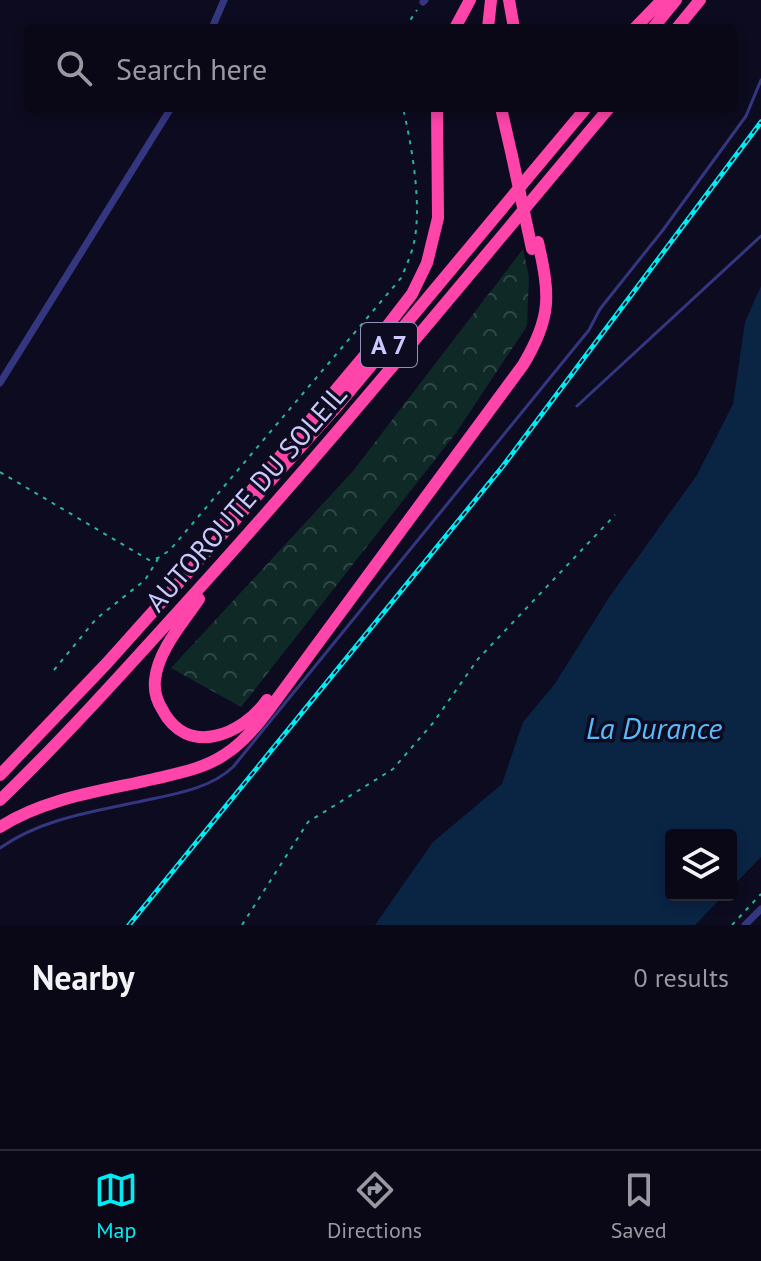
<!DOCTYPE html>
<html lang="en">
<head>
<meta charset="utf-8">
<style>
	:root { --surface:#0a0817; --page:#131120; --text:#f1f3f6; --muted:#999aa1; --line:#2a2936; --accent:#00ecf4 }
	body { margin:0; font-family:"PT Sans",sans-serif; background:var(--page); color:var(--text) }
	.controls { position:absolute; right:24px; bottom:24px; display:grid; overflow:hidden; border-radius:8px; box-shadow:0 4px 12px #0003 }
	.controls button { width:72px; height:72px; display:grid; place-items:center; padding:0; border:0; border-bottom:2px solid var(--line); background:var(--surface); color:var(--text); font:40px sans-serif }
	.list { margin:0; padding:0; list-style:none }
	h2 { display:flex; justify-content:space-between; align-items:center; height:104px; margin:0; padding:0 32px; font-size:34px }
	h2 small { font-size:26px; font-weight:400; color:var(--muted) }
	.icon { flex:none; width:44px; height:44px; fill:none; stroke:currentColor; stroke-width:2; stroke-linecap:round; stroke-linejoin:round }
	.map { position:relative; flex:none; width:761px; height:925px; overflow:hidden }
	.search { position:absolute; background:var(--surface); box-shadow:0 4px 12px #0003; left:24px; right:24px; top:24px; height:88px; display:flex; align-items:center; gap:20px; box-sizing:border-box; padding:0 28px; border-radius:8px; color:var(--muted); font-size:30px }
	.sheet { height:224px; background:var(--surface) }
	nav { display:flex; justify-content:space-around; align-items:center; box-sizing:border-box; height:112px; border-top:2px solid var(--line); background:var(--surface); font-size:22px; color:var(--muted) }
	nav a { display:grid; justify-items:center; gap:4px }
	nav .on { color:var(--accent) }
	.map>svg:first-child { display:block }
</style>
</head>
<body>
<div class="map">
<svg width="761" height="925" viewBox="0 0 761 925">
	<defs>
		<pattern id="forest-crowns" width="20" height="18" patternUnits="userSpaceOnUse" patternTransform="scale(2)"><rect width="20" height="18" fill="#0e2926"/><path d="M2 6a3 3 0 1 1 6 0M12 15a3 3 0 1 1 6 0" fill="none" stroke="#304747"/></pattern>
	</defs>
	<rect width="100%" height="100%" fill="#0d0b1f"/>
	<path fill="url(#forest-crowns)" d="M523 249 529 277 527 326 456 433 241 707 171 668 353 471Z"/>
	<path fill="#0a2444" d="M761 286V857L731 888V835H671V895H724L695 925H375L433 842 502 784 523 722 554 685 610 596 697 475 733 404 745 322Z"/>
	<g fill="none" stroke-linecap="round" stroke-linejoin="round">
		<path stroke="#28b4a2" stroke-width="2" stroke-dasharray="4 6" stroke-linecap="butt" d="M405 28 417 10
			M0 472 149 560 158 558 170 550 401 278C408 262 415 246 416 229 420 194 411 142 403 108
			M54 670 96 619 145 580 158 559
			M242 925 308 822 393 769 433 723 478 659 615 515
			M732 925 761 894"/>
		<path stroke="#343680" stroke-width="3" d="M577 406 761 236
			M0 848C42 818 97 811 147 800 176 794 211 788 233 767L589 330 600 309 663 230 746 116 761 80"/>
		<path stroke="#343680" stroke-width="7" d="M423 2 425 0
			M212 28 224 0
			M0 383 171 108
			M745 925 761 909"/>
		<path stroke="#f4a" stroke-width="12" d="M509 0 514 28
			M455 28 470 0
			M488 28 491 0
			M635 28 662 0
			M653 28 676 0
			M677 28 700 0
			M501 108 512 156
			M220 528 365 355 412 294 427 263 438 218 437 108
			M199 599C183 623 158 650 155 680 154 690 157 701 162 709 187 758 242 735 267 700
			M0 775 107 663 339 404 586 108
			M0 800C61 741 118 678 175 615 325 451 466 278 609 108
			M0 827C45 798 102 791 154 779 178 773 203 769 224 755 242 744 256 727 268 711L523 365C552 317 550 295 538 242"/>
		<defs>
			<path id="rail" d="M129 925 503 466 761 122"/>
		</defs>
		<use href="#rail" stroke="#00ecf4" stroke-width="5"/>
		<use href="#rail" stroke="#0d0b1f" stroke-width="2" stroke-dasharray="6" stroke-linecap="butt"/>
		<path stroke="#f4a" stroke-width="12" d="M512 156 532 249"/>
	</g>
	<g text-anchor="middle" stroke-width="7" stroke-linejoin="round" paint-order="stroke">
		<rect fill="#0d0b1f" stroke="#9390bc" stroke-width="2" x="361" y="323" width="56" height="44" rx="6"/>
		<g font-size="26" font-weight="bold" fill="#ccc9ff">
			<text x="389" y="354">A 7</text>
		</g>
		<g font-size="28" fill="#ccc9ff" stroke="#0d0b1f">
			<text transform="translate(246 498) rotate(-49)" y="10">AUTOROUTE DU SOLEIL</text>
		</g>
		<g font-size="30" font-style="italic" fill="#57bcff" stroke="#0d0b1f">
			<text x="654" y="739">La Durance</text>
		</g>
	</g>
</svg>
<div class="controls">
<button><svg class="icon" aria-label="layers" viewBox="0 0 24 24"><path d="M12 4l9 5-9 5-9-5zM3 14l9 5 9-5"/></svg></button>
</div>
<div class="search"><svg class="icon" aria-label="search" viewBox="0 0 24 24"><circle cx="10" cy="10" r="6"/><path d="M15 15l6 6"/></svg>Search here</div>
</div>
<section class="sheet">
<h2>Nearby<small>0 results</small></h2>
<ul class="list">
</ul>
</section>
<nav>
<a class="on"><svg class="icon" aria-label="map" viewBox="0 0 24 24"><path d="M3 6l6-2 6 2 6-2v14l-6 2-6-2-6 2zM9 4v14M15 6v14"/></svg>Map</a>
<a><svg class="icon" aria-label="directions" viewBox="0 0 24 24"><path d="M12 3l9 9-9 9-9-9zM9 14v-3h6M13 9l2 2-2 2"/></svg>Directions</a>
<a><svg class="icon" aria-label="saved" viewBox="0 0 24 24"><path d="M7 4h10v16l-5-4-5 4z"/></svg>Saved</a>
</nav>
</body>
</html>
